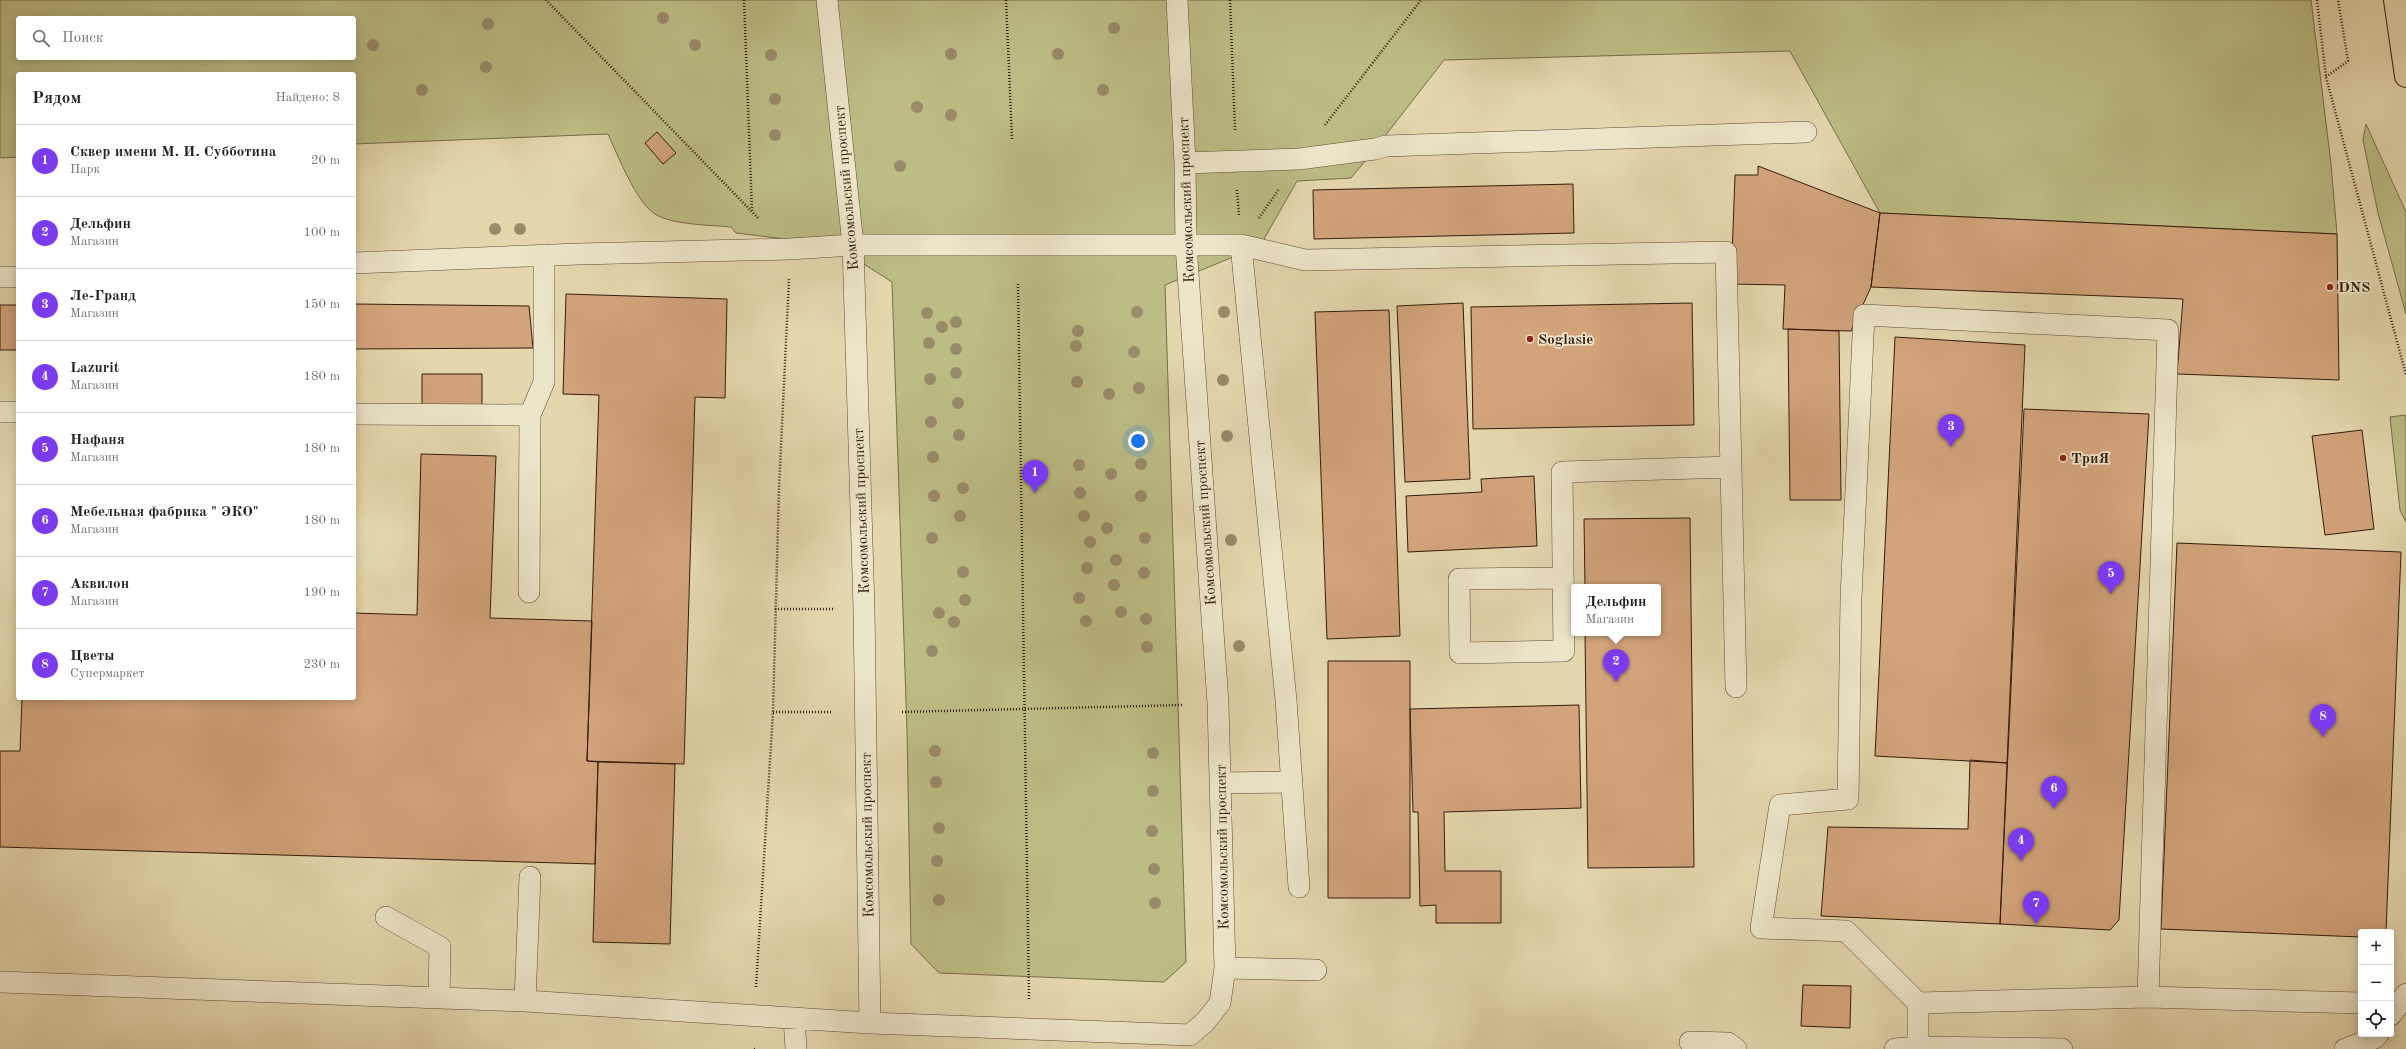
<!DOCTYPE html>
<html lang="ru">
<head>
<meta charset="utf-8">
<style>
	:root { --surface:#fff; --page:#f2f2f2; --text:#202124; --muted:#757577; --line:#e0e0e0; --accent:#7c3aed }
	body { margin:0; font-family:"Old Standard TT",serif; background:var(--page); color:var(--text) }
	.controls { position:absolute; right:12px; bottom:12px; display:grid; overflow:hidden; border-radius:4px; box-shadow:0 2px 10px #0003 }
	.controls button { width:36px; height:36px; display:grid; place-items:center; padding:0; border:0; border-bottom:1px solid var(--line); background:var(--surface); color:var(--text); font:20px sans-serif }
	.you { position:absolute; left:1138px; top:441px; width:14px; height:14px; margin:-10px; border:3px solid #fff; border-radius:50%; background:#1a73e8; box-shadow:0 0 0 6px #1a73e833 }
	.badge { display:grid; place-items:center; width:26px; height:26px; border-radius:50%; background:var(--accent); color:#fff; font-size:13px; font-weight:700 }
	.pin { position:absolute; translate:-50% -33px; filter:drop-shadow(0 1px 2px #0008) }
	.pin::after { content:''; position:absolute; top:21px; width:14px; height:12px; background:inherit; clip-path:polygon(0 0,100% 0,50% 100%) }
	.popup { position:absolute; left:1571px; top:584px; width:90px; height:52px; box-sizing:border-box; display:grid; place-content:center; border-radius:4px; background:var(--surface); filter:drop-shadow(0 1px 3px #0005); font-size:13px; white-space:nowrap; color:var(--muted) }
	.popup b { font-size:15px; color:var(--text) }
	.popup::after { content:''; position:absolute; left:50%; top:100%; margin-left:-8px; border:8px solid transparent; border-top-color:var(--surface) }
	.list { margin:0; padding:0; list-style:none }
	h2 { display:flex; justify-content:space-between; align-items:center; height:52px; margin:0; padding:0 16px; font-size:17px }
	h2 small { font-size:13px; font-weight:400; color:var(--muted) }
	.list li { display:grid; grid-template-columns:26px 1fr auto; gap:12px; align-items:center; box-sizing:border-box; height:72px; padding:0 16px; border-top:1px solid var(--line) }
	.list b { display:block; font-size:15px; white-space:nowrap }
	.list p { margin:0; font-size:13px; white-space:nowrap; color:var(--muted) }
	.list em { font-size:13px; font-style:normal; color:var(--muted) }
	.icon { flex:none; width:22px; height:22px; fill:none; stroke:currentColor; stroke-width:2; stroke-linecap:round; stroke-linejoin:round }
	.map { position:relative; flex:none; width:2406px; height:1049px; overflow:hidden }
	.search { position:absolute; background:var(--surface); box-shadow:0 2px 10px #0003; left:16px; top:16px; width:340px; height:44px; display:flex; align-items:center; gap:10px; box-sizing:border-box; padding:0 14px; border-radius:4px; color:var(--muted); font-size:15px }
	.panel { position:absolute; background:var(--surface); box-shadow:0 2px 10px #0003; left:16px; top:72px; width:340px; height:628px; border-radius:4px }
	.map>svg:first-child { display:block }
</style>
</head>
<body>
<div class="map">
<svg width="2406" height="1049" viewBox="0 0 2406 1049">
	<rect width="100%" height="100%" fill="#e4d7ae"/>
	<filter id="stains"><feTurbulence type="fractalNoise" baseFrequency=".005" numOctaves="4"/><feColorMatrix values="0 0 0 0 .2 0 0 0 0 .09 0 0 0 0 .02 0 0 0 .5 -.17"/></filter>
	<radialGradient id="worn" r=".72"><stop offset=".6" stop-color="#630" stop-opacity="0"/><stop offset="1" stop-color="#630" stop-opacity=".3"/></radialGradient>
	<path fill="#bcbc85" stroke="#786c4a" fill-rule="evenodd" d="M0 0H2311L2331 164 2337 234 1880 213 1790 51 1444 60 1375 149 1351 178 1297 181 1260 246 1165 285 1186 962 1164 982 939 973 911 944 907 731 892 282 834 245 736 233 731 227C711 225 672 225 655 214 636 202 618 156 608 134L354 144V74H18V157L0 158ZM18 18H354V58H18Z
		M2366 124 2406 212V314L2378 213 2363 140Z
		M2405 415 2406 418V522L2400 510 2390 417Z"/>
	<path fill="#d3a47c" stroke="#331b0e" d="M657 132 676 153 663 164 645 143Z
		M1758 166 1880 213 1871 287 1851 331 1783 329 1785 285 1731 284 1735 175H1758Z
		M1573 184 1574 233 1314 239 1313 190Z
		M1880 213 2337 234 2339 380 2177 374 2183 299 1871 287Z
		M566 294 727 299 725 398 695 397 684 764 587 761 599 395 563 394Z
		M1463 303 1470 479 1405 482 1397 306Z
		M1692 303 1694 425 1473 429 1471 307Z
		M354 304 529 306 533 348 354 349Z
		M0 305H18V350H0Z
		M1389 310 1400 636 1327 639 1315 312Z
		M1788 329 1839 331 1841 500H1790Z
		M1895 337 2025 345 2007 763 1875 756Z
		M422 374H482V407H422Z
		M2024 409 2149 414 2119 920 2110 930 2000 924Z
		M2362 430 2374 529 2325 535 2312 436Z
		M421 454 496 456 490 618 592 621 587 761 598 762 595 864 0 847V751H20L22 698H354V613L417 615Z
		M1534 476 1537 546 1408 552 1406 496 1482 492 1481 479Z
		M1690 518 1694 867 1588 868 1585 633H1658V587H1585L1584 519Z
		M2177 543 2401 552 2386 932H2361V937L2161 929Z
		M1328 661H1410V898H1328Z
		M1579 705 1581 808 1444 812 1445 871H1501V923H1436V905L1420 906 1418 812H1413L1410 709Z
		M1970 760 2007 763 2000 924 1821 916 1828 827 1968 829Z
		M598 762 675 764 670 944 593 942Z
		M1803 985 1851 986 1850 1028 1801 1026Z"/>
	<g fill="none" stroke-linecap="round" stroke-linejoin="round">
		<defs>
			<path id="service" d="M827 0 853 245 864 609 870 1023
				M1185 163 1299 159 1375 149 1386 146 1806 132
				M1241 245 1286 700 1299 887
				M354 263 579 254 790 249 853 245H1241L1305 260 1726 252 1736 687
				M0 277H18
				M0 412H18
				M354 414 530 415 544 382V255
				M1563 578 1459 579 1460 653 1564 651 1562 472 1731 467
				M529 592 530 415
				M1221 783 1292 782
				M386 917 440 947 439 998
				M1225 968 1316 970
				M0 982 525 1001 870 1023 1190 1035 1205 1022 1220 1003 1225 968 1218 703 1186 245 1185 163 1177 0
				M525 1001 530 877
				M1918 1003 1846 931 1761 928 1780 805 1848 799 1851 598 1864 315 2168 330 2148 997
				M2391 1015 2406 994
				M794 1018 796 1049
				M1690 1042 1728 1043 1736 1049
				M1918 1047 2062 1049
				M1895 1049 1918 1047V1003L2148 997 2361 1003
				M2345 1049 2375 1038 2378 1034"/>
			<path id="primary" d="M2395 0 2406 76"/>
		</defs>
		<use href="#service" stroke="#5f4a36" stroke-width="22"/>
		<use href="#primary" stroke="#331b0e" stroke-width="24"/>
		<path stroke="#331b0e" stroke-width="2.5" stroke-dasharray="1 2" stroke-linecap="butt" d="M546 0 759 219
			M744 0 752 211
			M1006 0 1012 139
			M1230 0 1235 131
			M2317 0 2326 77 2406 375
			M2326 77 2348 61 2338 0
			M1325 125 1421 0
			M1237 190 1239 215
			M1259 218 1279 189
			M1018 284 1029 999
			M775 609H834
			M773 712H832
			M902 712 1182 705
			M756 987 773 712 779 488 789 279
			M754 1049H755"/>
		<use href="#service" stroke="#ede5ca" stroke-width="21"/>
		<use href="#primary" stroke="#e4d7ae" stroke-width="22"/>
	</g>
	<g fill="#998a6a">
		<circle cx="663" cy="18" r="6"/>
		<circle cx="488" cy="24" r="6"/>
		<circle cx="1114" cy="28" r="6"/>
		<circle cx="373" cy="45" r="6"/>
		<circle cx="695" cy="45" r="6"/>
		<circle cx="951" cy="54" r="6"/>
		<circle cx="1058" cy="54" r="6"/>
		<circle cx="771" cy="55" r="6"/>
		<circle cx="486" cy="67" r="6"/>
		<circle cx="422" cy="90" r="6"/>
		<circle cx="1103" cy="90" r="6"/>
		<circle cx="775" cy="99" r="6"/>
		<circle cx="917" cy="107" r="6"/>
		<circle cx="951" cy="115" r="6"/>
		<circle cx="775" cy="135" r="6"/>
		<circle cx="900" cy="166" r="6"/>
		<circle cx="495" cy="229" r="6"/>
		<circle cx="520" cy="229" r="6"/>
		<circle cx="1137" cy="312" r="6"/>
		<circle cx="1224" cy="312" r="6"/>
		<circle cx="927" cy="313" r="6"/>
		<circle cx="956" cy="322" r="6"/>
		<circle cx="942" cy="327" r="6"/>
		<circle cx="1078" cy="331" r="6"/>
		<circle cx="929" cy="343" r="6"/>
		<circle cx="1076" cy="346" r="6"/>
		<circle cx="956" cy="349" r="6"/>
		<circle cx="1134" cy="352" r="6"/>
		<circle cx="956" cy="373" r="6"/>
		<circle cx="930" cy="379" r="6"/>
		<circle cx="1223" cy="380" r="6"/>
		<circle cx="1077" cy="382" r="6"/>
		<circle cx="1139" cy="388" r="6"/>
		<circle cx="1109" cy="394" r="6"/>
		<circle cx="958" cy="403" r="6"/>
		<circle cx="931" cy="422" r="6"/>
		<circle cx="959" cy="435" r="6"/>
		<circle cx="1227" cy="436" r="6"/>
		<circle cx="933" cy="457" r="6"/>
		<circle cx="1141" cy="464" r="6"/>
		<circle cx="1079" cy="465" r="6"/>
		<circle cx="1111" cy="474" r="6"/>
		<circle cx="963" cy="488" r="6"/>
		<circle cx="1080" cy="493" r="6"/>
		<circle cx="934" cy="496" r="6"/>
		<circle cx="1141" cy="496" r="6"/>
		<circle cx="960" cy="516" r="6"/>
		<circle cx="1084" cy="516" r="6"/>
		<circle cx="1107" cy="528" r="6"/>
		<circle cx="932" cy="538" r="6"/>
		<circle cx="1145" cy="538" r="6"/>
		<circle cx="1231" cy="540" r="6"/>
		<circle cx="1090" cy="542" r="6"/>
		<circle cx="1116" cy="560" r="6"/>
		<circle cx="1087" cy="568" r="6"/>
		<circle cx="963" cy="572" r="6"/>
		<circle cx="1144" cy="573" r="6"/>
		<circle cx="1114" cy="585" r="6"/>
		<circle cx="1079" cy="598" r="6"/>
		<circle cx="965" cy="600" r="6"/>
		<circle cx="1121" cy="612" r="6"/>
		<circle cx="939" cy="613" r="6"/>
		<circle cx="1146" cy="619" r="6"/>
		<circle cx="1086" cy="621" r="6"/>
		<circle cx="954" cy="622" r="6"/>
		<circle cx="1239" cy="646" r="6"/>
		<circle cx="1147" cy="647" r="6"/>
		<circle cx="932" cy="651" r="6"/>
		<circle cx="935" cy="751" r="6"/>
		<circle cx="1153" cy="753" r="6"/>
		<circle cx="936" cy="782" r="6"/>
		<circle cx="1153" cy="791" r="6"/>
		<circle cx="939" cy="828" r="6"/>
		<circle cx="1152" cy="831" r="6"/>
		<circle cx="937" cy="861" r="6"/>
		<circle cx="1154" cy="869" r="6"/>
		<circle cx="939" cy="900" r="6"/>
		<circle cx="1155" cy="903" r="6"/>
	</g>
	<g fill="#8f2418" stroke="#ede5ca" stroke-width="1.5">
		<circle cx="2330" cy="287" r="4"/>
		<circle cx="1530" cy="339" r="4"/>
		<circle cx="2063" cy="458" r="4"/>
	</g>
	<g text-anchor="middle" stroke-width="3.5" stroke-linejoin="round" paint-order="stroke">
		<g font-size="15" fill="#331b0e" stroke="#ede5ca">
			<text transform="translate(846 188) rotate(-95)" y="5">Комсомольский проспект</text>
			<text transform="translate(1186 200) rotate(-92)" y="5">Комсомольский проспект</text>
			<text transform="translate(861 511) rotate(-92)" y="5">Комсомольский проспект</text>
			<text transform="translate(1205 523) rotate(-94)" y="5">Комсомольский проспект</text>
			<text transform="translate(867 835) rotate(-91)" y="5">Комсомольский проспект</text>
			<text transform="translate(1222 847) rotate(-91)" y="5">Комсомольский проспект</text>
		</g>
		<g font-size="15" font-weight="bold" fill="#331b0e" stroke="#ede5ca" text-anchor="start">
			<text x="2338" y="292">DNS</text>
			<text x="1538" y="344">Soglasie</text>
			<text x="2071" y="463">ТриЯ</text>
		</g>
	</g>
	<rect width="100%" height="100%" filter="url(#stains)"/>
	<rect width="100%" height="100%" fill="url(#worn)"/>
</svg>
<div class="controls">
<button>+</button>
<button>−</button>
<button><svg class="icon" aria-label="locate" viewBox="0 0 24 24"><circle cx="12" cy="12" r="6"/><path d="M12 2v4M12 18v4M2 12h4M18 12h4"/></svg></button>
</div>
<div class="you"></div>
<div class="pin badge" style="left:1035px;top:493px">1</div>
<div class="pin badge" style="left:1616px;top:682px">2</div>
<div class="popup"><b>Дельфин</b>Магазин</div>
<div class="pin badge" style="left:1951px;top:447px">3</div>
<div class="pin badge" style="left:2021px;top:861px">4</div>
<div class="pin badge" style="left:2111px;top:594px">5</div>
<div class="pin badge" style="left:2054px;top:809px">6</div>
<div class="pin badge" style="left:2036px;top:924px">7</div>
<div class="pin badge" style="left:2323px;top:737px">8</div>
<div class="search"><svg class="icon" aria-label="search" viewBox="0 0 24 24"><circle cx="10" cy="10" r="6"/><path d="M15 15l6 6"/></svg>Поиск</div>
<section class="panel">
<h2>Рядом<small>Найдено: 8</small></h2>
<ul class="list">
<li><span class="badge">1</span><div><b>Сквер имени М. И. Субботина</b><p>Парк</p></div><em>20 m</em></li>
<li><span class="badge">2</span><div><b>Дельфин</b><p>Магазин</p></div><em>100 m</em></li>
<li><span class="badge">3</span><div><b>Ле-Гранд</b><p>Магазин</p></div><em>150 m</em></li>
<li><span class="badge">4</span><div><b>Lazurit</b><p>Магазин</p></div><em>180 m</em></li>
<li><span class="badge">5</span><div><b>Нафаня</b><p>Магазин</p></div><em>180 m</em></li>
<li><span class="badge">6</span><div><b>Мебельная фабрика &quot; ЭКО&quot;</b><p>Магазин</p></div><em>180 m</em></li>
<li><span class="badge">7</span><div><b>Аквилон</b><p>Магазин</p></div><em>190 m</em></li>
<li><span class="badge">8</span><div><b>Цветы</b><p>Супермаркет</p></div><em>230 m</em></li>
</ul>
</section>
</div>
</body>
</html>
